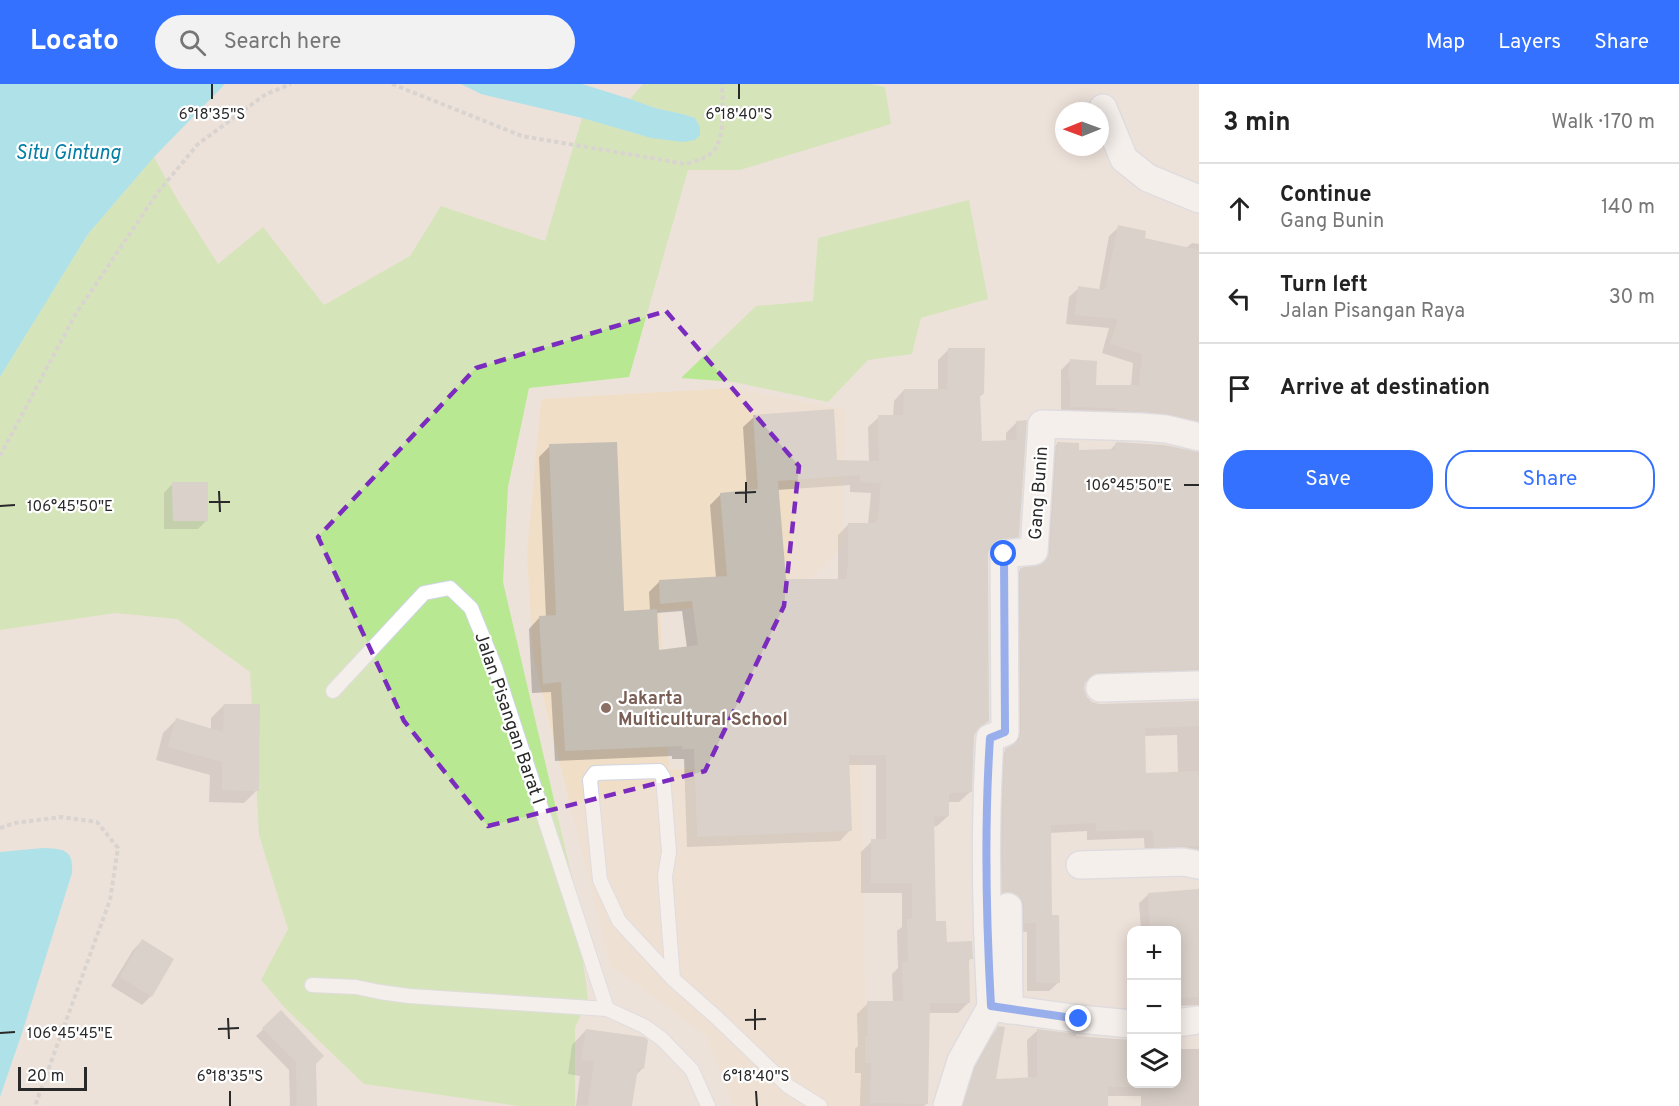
<!DOCTYPE html>
<html lang="en">
<head>
<meta charset="utf-8">
<style>
	:root { --surface:#fff; --page:#f2f2f2; --text:#222; --muted:#767676; --line:#e0e0e0; --accent:#3471ff }
	body { margin:0; font-family:Overpass,sans-serif; background:var(--page); color:var(--text) }
	.controls { position:absolute; right:18px; bottom:18px; display:grid; overflow:hidden; border-radius:12px; box-shadow:0 3px 15px #0003 }
	.controls button { width:54px; height:54px; display:grid; place-items:center; padding:0; border:0; border-bottom:2px solid var(--line); background:var(--surface); color:var(--text); font:30px sans-serif }
	.compass { position:absolute; left:1055px; top:18px; width:54px; height:54px; border-radius:50%; background:var(--surface); box-shadow:0 3px 15px #0003; rotate:269deg }
	.scale { position:absolute; left:18px; bottom:15px; width:69px; box-sizing:border-box; padding-left:6px; border:3px solid #292929; border-top:0; font-size:16px; line-height:21px; white-space:nowrap; color:#292929; -webkit-text-stroke:4px #fff; paint-order:stroke }
	.stop { position:absolute; width:18px; height:18px; margin:-14px; border:4px solid #3471ff; border-radius:50%; background:#fff }
	.stop.end { background:#3471ff; border-color:#fff; box-shadow:0 2px 6px #0008 }
	.list { margin:0; padding:0; list-style:none }
	h2 { display:flex; justify-content:space-between; align-items:center; height:78px; margin:0; padding:0 24px; font-size:26px }
	h2 small { font-size:20px; font-weight:400; color:var(--muted) }
	.list li { display:grid; grid-template-columns:39px 1fr auto; gap:18px; align-items:center; box-sizing:border-box; height:90px; padding:0 24px; border-top:2px solid var(--line) }
	.list b { display:block; font-size:22px; white-space:nowrap }
	.list p { margin:0; font-size:20px; white-space:nowrap; color:var(--muted) }
	.list em { font-size:20px; font-style:normal; color:var(--muted) }
	.actions { display:flex; gap:12px; padding:18px 24px }
	.actions a { flex:1; padding:14px 0; border:2px solid var(--accent); border-radius:24px; text-align:center; font-size:21px; color:var(--accent) }
	.actions .main { background:var(--accent); color:#fff }
	.icon { flex:none; width:33px; height:33px; fill:none; stroke:currentColor; stroke-width:2; stroke-linecap:round; stroke-linejoin:round }
	.map { position:relative; flex:none; width:1199px; height:1022px; overflow:hidden }
	header { display:flex; align-items:center; gap:36px; box-sizing:border-box; height:84px; padding:0 30px; background:var(--accent); color:#fff }
	header strong { font-size:28px }
	nav { display:flex; gap:33px; margin-inline-start:auto; font-size:21px }
	.search { width:420px; height:54px; background:var(--page); display:flex; align-items:center; gap:15px; box-sizing:border-box; padding:0 21px; border-radius:33px; color:var(--muted); font-size:22px }
	main { display:flex }
	aside { flex:1; background:var(--surface) }
	.map>svg:first-child { display:block }
</style>
</head>
<body>
<header>
<strong>Locato</strong>
<div class="search"><svg class="icon" aria-label="search" viewBox="0 0 24 24"><circle cx="10" cy="10" r="6"/><path d="M15 15l6 6"/></svg>Search here</div>
<nav><a>Map</a><a>Layers</a><a>Share</a></nav>
</header>
<main>
<div class="map">
<svg width="1199" height="1022" viewBox="0 0 1199 1022">
	<rect width="100%" height="100%" fill="#ede2da"/>
	<path fill="#f0dec7" d="M732 304 845 326 843 462 789 516 660 527 669 686 861 676 867 1022H733L707 953 610 881 533 572 527 470 541 315Z"/>
	<path fill="#b8e891" d="M643 0H871L885 3 891 40 740 86H688L629 293 529 304 508 403 503 498 572 793 588 915 575 944V1022H518L364 1000 285 924 261 896 288 845 259 751 250 588 177 535 115 529 0 546V293L88 150 154 73 177 115 218 180 263 143 324 221 410 172 441 122 545 157 582 34 651 54 700 51V43L695 34 682 30 655 24 630 15Z
		M969 116 988 215 921 234 912 270 868 276 828 318 734 298 681 294 756 222 813 217 818 154Z"/>
	<path fill="#63e1f8" d="M0 0H225L154 73 88 150 0 293Z
		M461 0H582L630 15 655 24 682 30 695 34 700 43V51L695 56 683 58 651 54 582 34 481 10Z
		M43 764C63 765 74 765 72 789L24 943 0 1013V768Z"/>
	<path fill="#0003" fill-rule="evenodd" d="M1119 143 1143 155 1186 164 1192 159 1199 160V350L1061 332V286L1070 277 1094 302H1131L1133 279 1102 269 1109 244 1066 240 1069 213 1079 204 1099 206 1109 152Z
		M949 265 983 310 978 314 981 358H1006V349L1017 338H1025L1018 452 1007 463 988 466V637L974 649 970 708 959 718H948V732L937 742 932 743 935 839 945 859 971 874 968 878 969 918 958 929H928L927 1019 924 1022H860L861 989H855V965L858 962 857 930 868 919H893L892 890 898 884 897 847 902 843V809H861V768L872 757H876V681H848L850 746 840 757 687 763 684 675H672V672L555 677 551 608 532 609 529 545 539 534H546L539 373 550 362 622 529 650 527 649 508 659 498 716 494 710 421 721 410 747 408 743 343 754 333 836 378H869L868 343 879 333 893 332 894 317 904 306H938V276ZM850 401V408L871 409 868 440H849L838 451V495L837 496H785L777 406ZM682 527 687 564 658 568 656 529Z
		M1057 360 1077 368 1109 367 1116 360 1199 370V598L1089 597 1084 598 1083 605 1085 613 1091 619 1100 621 1199 618V770L1145 772 1144 754 1087 756V747L1050 749V833L1059 898 1049 907H1027V848L1015 847 998 816 996 676 1010 663 1012 658 1011 495 1021 486 1040 482 1041 479 1048 369ZM1177 651 1178 689 1145 690 1144 652Z
		M173 399 207 436 198 445H164V409Z
		M224 621 257 706 244 719 209 718 210 691 156 676 163 649 176 636 211 646V634Z
		M1199 807V921L1176 922V846H1141L1139 819 1149 810Z
		M142 857 151 912 142 921 111 902 133 866Z
		M281 928 314 980 316 1022H290L289 986 256 952Z
		M999 944 995 996 1028 995 1027 956 1037 947 1074 954 1132 957V1000H1176V965H1199V1022H1141V1012H1106V1022H958L966 994 989 954Z
		M586 946 643 984 635 992 631 1022H576L580 992 568 990 572 961Z"/>
	<path fill="#c4beb5" fill-rule="evenodd" d="M1118 141 1146 147 1145 154 1199 166V337L1167 329 1116 326V324L1070 323V294H1068L1070 275 1097 277 1096 301H1139L1142 270 1110 260 1118 235 1075 231 1078 202 1105 206Z
		M948 264H985L984 310H980L982 357 1017 356 1016 337 1027 336 1019 453 996 457 990 462 988 470 989 637 978 644 974 652 972 708 949 709V732L934 733 936 837H946L947 858 972 857 973 875H969L970 919H930L928 1020 870 1019 871 979H865V952H868L867 917H903L902 878H908L907 835H912V799H871V755H886V671H849L852 747 697 753 694 665H682V662L565 667 561 598 543 600 539 532 556 531 549 360 617 358 624 527 657 525 659 566 698 561 692 517 660 520 659 496 727 492 720 409 758 405 753 331 834 325 837 376 879 377 878 331H903L904 305H947ZM860 391V398L881 399 878 436H876V439H848V485H847V495H786L778 397Z
		M1057 358 1079 359V366L1115 365 1116 358 1164 361 1199 368V585L1099 588 1091 591 1086 596 1084 604 1087 613 1092 618 1100 620 1199 617V642L1145 644 1146 689 1199 687V762L1154 763 1153 746 1096 747V739L1051 741 1052 831H1059L1060 899H1036V839H1024V818L1016 810 1008 807 1002 809 1004 688 1005 665 1018 657 1021 648 1020 484 1042 480 1047 475 1050 469Z
		M172 398H208V437H173Z
		M224 620H260L259 707 222 706V678L168 663 176 634 223 648Z
		M1199 805V913L1179 914 1178 884H1176V846H1150L1148 809Z
		M142 855 174 875 152 913 120 893Z
		M281 926 324 972 316 980 317 1022H297L296 978 262 944Z
		M998 942 1005 943 996 995 1037 993V945L1076 950V952L1131 956V1003H1108V1022H963L976 983Z
		M586 945 644 953 648 956 644 985 638 984 632 1022H588L594 977 581 976Z"/>
	<g fill="none" stroke-linecap="round" stroke-linejoin="round">
		<defs>
			<path id="lane" d="M333 607 424 509 450 504 471 524 495 583 607 925
				M673 895 665 792 669 768 663 693 659 687 595 689 590 696 600 796 619 837 673 895 716 933 788 1002 820 1022
				M312 901 356 903 380 908 409 912 607 925 644 942 662 955 692 986 708 1022"/>
			<path id="street" d="M1103 24 1124 75 1148 94 1199 115
				M1100 604 1199 601
				M1080 781 1183 778 1199 781
				M1008 823 1009 926
				M991 923C986 833 984 744 990 654L1005 648 1004 470 1034 467 1042 340 1141 343 1166 345 1199 353
				M991 923 1079 935 1132 940
				M1176 939 1199 936
				M947 1022 961 977 991 923"/>
		</defs>
		<use href="#lane" stroke="#cfd5e4" stroke-width="16"/>
		<use href="#street" stroke="#cfd5e4" stroke-width="30"/>
		<path stroke="#c3c3c3" stroke-width="4" stroke-dasharray="4.5 3" stroke-linecap="butt" d="M392 0 522 52 686 80C695 77 709 74 715 65 725 51 723 17 722 0
			M0 372 75 231 158 108 198 60 266 10 291 0
			M0 744 15 739 61 733 97 738 118 764 110 816 35 1022"/>
		<use href="#lane" stroke="#fff" stroke-width="14"/>
		<use href="#street" stroke="#fff" stroke-width="27"/>
	</g>
	<g fill="none" stroke-linecap="round" stroke-linejoin="round">
		<path stroke="#3471ff" stroke-width="8" d="M1004 470 1005 648 990 654C984 744 986 833 991 922L1079 935"/>
	</g>
	<path d="M0 0H1199V1022H0ZM666 227 799 382 784 522 705 687 488 742 404 637 318 453 476 284Z" fill="#ede2da" fill-opacity=".55" fill-rule="evenodd"/>
	<path fill="none" stroke="#7b2cbf" stroke-width="4.5" stroke-dasharray="12 8" stroke-linejoin="round" d="M666 227 799 382 784 522 705 687 488 742 404 637 318 453 476 284Z"/>
	<path fill="none" stroke="#292929" stroke-width="2" d="M212 0V15M739 0V15M746 398V419M1184 401H1199M219 407 220 428M735 409 756 408M209 418H230M0 422 15 421M755 925V946M228 934 229 955M745 936 766 935M218 945 239 944M0 949 15 948M230 1007V1022M756 1007 757 1022"/>
	<circle fill="#8d6e63" stroke="#fff" stroke-width="2" cx="606" cy="624" r="6"/>
	<g text-anchor="middle" stroke-width="4.5" stroke-linejoin="round" paint-order="stroke">
		<g font-size="18" fill="#292929" stroke="#fff">
			<text transform="translate(1038 409) rotate(-86)" y="6">Gang Bunin</text>
			<text transform="translate(510 634) rotate(71)" y="6">Jalan Pisangan Barat I</text>
		</g>
		<g font-size="18" font-weight="bold" fill="#785e54" stroke="#fff" text-anchor="start">
			<text x="618" y="620">Jakarta<tspan x="618" dy="21">Multicultural School</tspan></text>
		</g>
		<g font-size="20" font-style="italic" fill="#037ea4" stroke="#fff">
			<text x="68" y="75">Situ Gintung</text>
		</g>
	</g>
	<g font-size="15" text-anchor="middle" fill="#292929" stroke="#fff" stroke-width="4.5" stroke-linejoin="round" paint-order="stroke">
		<text x="212" y="35">6°18'35"S</text>
		<text x="739" y="35">6°18'40"S</text>
		<text x="1129" y="406">106°45'50"E</text>
		<text x="70" y="427">106°45'50"E</text>
		<text x="70" y="954">106°45'45"E</text>
		<text x="230" y="997">6°18'35"S</text>
		<text x="756" y="997">6°18'40"S</text>
	</g>
</svg>
<div class="controls">
<button>+</button>
<button>−</button>
<button><svg class="icon" aria-label="layers" viewBox="0 0 24 24"><path d="M12 4l9 5-9 5-9-5zM3 14l9 5 9-5"/></svg></button>
</div>
<svg class="compass" viewBox="-18 -18 36 36"><path d="M0-13l5 13h-10z" fill="#e53935"/><path d="M0 13l5-13h-10z" fill="#767676"/></svg>
<div class="scale">20 m</div>
<div class="stop" style="left:1004px;top:470px"></div>
<div class="stop end" style="left:1079px;top:935px"></div>
</div>
<aside>
<h2>3 min<small>Walk · 170 m</small></h2>
<ul class="list">
<li><svg class="icon" aria-label="ahead" viewBox="0 0 24 24"><path d="M12 20V5M6 11l6-6 6 6"/></svg><div><b>Continue</b><p>Gang Bunin</p></div><em>140 m</em></li>
<li><svg class="icon" aria-label="left" viewBox="0 0 24 24"><path d="M17 20v-9H6M10 6l-5 5 5 5"/></svg><div><b>Turn left</b><p>Jalan Pisangan Raya</p></div><em>30 m</em></li>
<li><svg class="icon" aria-label="arrive" viewBox="0 0 24 24"><path d="M6 21V4h12l-3 4 3 4H6"/></svg><div><b>Arrive at destination</b></div></li>
</ul>
<div class="actions"><a class="main">Save</a><a>Share</a></div>
</aside>
</main>
</body>
</html>
